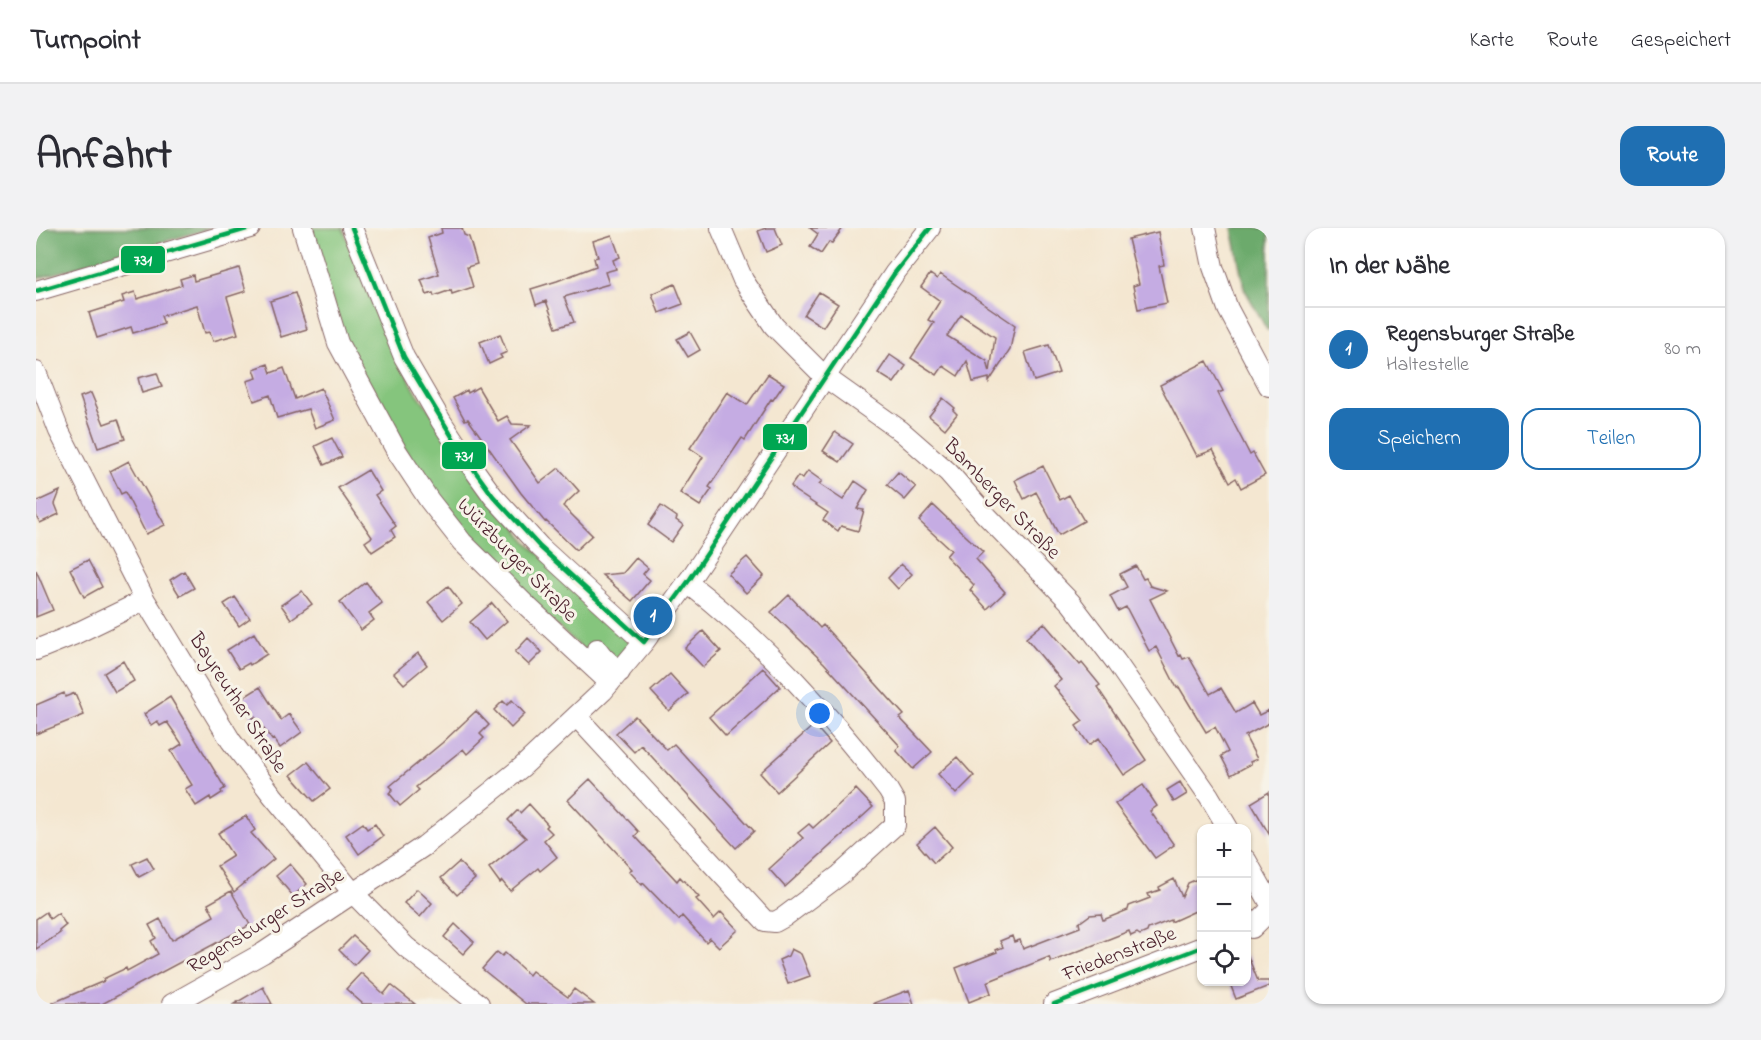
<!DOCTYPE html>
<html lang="de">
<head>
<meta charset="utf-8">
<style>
	:root { --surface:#fff; --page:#f2f2f3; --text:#2b2b33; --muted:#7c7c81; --line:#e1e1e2; --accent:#1f6fb2 }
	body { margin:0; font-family:"Indie Flower",sans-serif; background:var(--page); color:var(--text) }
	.controls { position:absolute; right:18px; bottom:18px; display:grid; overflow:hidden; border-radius:12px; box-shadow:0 2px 4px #0004 }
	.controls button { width:54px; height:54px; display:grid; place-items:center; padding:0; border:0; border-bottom:2px solid var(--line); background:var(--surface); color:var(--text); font:30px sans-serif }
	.you { position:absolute; left:784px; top:486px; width:21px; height:21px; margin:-15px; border:4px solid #fff; border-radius:50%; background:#1a73e8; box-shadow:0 0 0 9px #1a73e833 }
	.badge { display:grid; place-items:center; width:39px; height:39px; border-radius:50%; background:var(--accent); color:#fff; font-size:20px; font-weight:700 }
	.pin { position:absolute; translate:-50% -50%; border:3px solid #fff; box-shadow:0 2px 6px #0006 }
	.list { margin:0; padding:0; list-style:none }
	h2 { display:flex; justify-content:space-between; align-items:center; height:78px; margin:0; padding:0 24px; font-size:26px }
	h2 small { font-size:20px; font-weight:400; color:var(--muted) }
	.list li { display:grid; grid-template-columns:39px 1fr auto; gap:18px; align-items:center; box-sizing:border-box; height:84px; padding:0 24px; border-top:2px solid var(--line) }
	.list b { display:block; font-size:22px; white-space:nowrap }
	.list p { margin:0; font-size:20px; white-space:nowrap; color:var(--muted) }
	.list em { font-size:20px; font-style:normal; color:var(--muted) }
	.actions { display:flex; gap:12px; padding:18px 24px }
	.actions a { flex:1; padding:14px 0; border:2px solid var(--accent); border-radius:18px; text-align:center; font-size:21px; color:var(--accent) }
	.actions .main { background:var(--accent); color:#fff }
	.icon { flex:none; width:33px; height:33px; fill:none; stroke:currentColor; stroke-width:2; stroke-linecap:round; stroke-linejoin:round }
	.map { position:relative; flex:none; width:1233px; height:776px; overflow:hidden; border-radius:18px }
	header { display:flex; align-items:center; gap:36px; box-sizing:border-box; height:84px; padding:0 30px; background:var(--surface); border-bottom:2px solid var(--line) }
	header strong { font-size:28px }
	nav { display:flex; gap:33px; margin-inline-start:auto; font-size:21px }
	.intro { display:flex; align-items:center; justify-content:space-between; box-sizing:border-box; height:144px; padding:0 36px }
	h1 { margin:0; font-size:42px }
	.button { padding:15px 27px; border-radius:18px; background:var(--accent); color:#fff; font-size:21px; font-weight:700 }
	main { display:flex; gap:36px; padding:0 36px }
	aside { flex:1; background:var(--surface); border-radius:18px; box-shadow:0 2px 4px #0004 }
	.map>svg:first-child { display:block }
</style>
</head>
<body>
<header>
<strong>Turnpoint</strong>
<nav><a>Karte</a><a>Route</a><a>Gespeichert</a></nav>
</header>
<div class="intro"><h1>Anfahrt</h1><a class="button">Route</a></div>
<main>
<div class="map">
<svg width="1233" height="776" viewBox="0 0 1233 776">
	<rect width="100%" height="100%" fill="#f7f3e8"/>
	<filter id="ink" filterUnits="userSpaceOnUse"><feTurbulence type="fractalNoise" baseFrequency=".0167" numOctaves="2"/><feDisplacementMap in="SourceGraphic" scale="12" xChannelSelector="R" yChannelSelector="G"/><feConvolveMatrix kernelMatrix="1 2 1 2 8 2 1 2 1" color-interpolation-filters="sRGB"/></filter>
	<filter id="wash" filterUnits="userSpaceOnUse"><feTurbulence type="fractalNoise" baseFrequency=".008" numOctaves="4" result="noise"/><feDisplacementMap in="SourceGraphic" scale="24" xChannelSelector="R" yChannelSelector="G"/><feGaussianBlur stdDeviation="1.35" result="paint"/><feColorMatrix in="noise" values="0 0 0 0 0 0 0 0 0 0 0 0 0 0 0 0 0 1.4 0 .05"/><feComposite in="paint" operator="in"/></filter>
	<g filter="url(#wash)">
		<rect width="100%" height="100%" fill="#f4e7d1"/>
		<path fill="#85c57d" stroke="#687254" stroke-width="1.5" d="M275 0H307L344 95 379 162 490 313 594 416 572 444 512 390 415 289 375 232 307 111Z"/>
		<path fill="#6caa6c" stroke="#5b644c" stroke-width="1.5" d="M0 0H175L0 51Z
			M1196 0H1233V102H1231L1208 60Z"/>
		<g id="blocks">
			<path fill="#c5ace3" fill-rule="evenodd" d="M405 0H426L428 7 433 9 441 36 431 39 437 59 416 66 415 62 398 68 397 65 391 67 385 52 403 46 392 10 406 5Z
				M730 0H739L746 17 730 24 722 3Z
				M774 0H807L796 15 793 14 785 26 774 19 782 6Z
				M1122 4 1128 37 1123 38 1131 75 1102 81 1097 58 1103 56 1092 11Z
				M576 7 584 29 577 32 580 41 569 44 573 56 528 69 538 94 520 100 510 73 500 77 495 61 521 53 560 38 558 30 562 29 557 13Z
				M203 40 210 63 191 69 202 106 177 113 174 104 169 105 161 77 125 88 128 96 97 105 95 99 61 110 53 85 88 74 86 68 99 64 101 71 146 57 144 51 157 47 158 53Z
				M894 46 901 51 904 46 979 97 974 122 953 154V150L937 154 931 133 922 148 907 138 901 147 875 130 898 95 892 92 904 73 885 59ZM925 87 959 109 954 144 951 133 911 108Z
				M639 56 647 76 623 85 616 66Z
				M783 64 802 76 787 99 768 87Z
				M259 65 271 101 245 109 234 73Z
				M654 104 664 122 652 129 641 111Z
				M464 106 471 124 464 127 466 130 453 136 444 114Z
				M1013 117 1023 145 998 153 989 124Z
				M854 127 870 138 858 155 842 145Z
				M1171 133 1187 163 1182 165 1214 227 1217 225 1229 247 1205 260 1200 250 1194 254 1177 222 1161 228 1124 157Z
				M232 136 235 145 248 140 259 171 285 160 299 192 279 200 272 181 241 190 234 167 218 173 211 153 221 150 218 141Z
				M121 145 126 159 106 165 102 150Z
				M732 146 748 156 737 172 735 171 709 212 706 210 673 259 676 261 664 278 644 265 667 229 654 220 691 164 711 177Z
				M442 159 462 193 471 188 476 196 495 197 474 212 504 255 523 240 543 263 527 278 556 307 540 322 510 293 509 294 485 265 432 191 429 192 417 170 431 162 432 165Z
				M55 165 68 196 82 191 89 211 62 220 44 169Z
				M907 170 919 180 917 182 921 186 909 201 893 188Z
				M799 204 817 216 804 234 787 223Z
				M296 210 306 229 288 237 279 218Z
				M93 233 129 297 110 306 89 264 85 266 74 243Z
				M1007 238 1024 272 1033 267 1048 293 1023 307 1000 264 988 271 979 252Z
				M332 242 345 263 339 267 360 298 355 302 359 309 336 324 329 314 336 309 302 260Z
				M772 243 786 253 783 256 807 272 819 253 832 262 821 281 828 282 822 303 805 298 802 303 787 292 792 285 759 263 755 258 762 248 766 251Z
				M862 244 880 259 869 272 851 257Z
				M24 263 19 276 23 286 4 295 0 287V274Z
				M897 277 947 324 940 331 969 364 951 381 934 362 938 357 910 328 915 322 883 293Z
				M625 278 641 289 640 292 647 297 635 314 612 297Z
				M711 329 728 348 710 365 692 346Z
				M600 330 612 340 607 346 614 352 596 373 566 347 587 345Z
				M52 332 66 359 48 369 34 341Z
				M865 336 876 346 862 361 852 350Z
				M1100 338 1107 351 1110 350 1114 358 1131 363 1114 371 1143 428 1145 427 1147 431 1153 429 1174 466 1185 460 1200 485 1216 475 1223 487 1233 482V495L1209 508 1221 531 1214 534 1215 536 1195 547 1185 528 1192 524 1179 499 1170 504 1143 459 1141 460 1120 419 1113 423 1090 379 1082 383 1074 368 1091 359 1084 346Z
				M0 342 17 382 0 389Z
				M148 343 158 360 144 368 134 352Z
				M330 354 346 375 333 385 338 392 325 402 304 374Z
				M412 358 426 376 407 392 392 374Z
				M266 363 276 376 255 391 245 377Z
				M753 367 784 400 787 397 806 418 868 487 864 490 896 524 877 541 860 522 864 518 788 435 735 384Z
				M199 369 214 390 203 398 188 376Z
				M456 375 471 393 449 412 434 394Z
				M1008 395 1044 437 1046 435 1064 457 1061 459 1110 532 1088 547 1063 510 1053 517 1040 498 1047 493 1018 458 1025 452 990 410Z
				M667 403 685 423 667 439 649 420Z
				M218 405 231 426 214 437 213 435 203 441 191 422Z
				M492 410 506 424 493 437 479 424Z
				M382 425 391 437 368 456 358 445Z
				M87 433 98 453 79 464 68 445Z
				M727 440 744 459 690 508 673 489Z
				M634 446 652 466 633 483 615 463Z
				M224 459 245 492 253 486 266 504 244 520 238 511 236 512 219 489 217 490 205 471Z
				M28 465 29 469 39 465 48 487 0 506V477Z
				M134 469 189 560 185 563 186 565 175 572 174 569 160 578 149 561 156 557 135 523 146 516 131 494 124 498 121 493 115 497 108 486Z
				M476 472 489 486 475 500 458 482 467 473 471 477Z
				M440 483 453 497 444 506 448 510 431 526 427 521 380 559 383 562 364 578 353 565 357 561 354 558 406 515Z
				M599 488 631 522 638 516 718 603 700 620 605 517 598 524 580 505Z
				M778 497 794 515 741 564 724 545Z
				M921 529 938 548 920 566 902 546Z
				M272 534 294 561 278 573 255 547Z
				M554 551 603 604 599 608 641 653 644 649 663 669 660 671 678 691 685 684 702 702 683 719 674 710 670 714 646 688 643 692 607 655 606 657 593 643 596 641 532 572Z
				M1144 554 1151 566 1138 574 1131 562Z
				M1107 557 1121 578 1114 583 1138 617 1119 630 1079 576Z
				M820 561 837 579 749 659 733 641 767 610 762 605 773 596 777 600Z
				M1233 564V606L1215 575Z
				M493 576 512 597 510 599 516 605 508 612 521 629 504 643 502 640 474 663 466 653 464 655 453 640 490 610 472 592 482 582 484 585Z
				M210 588 219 602 215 605 238 631 198 664 181 638 197 628 182 605Z
				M327 595 331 601 339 596 347 608 323 626 310 607Z
				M899 599 916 619 898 635 881 615Z
				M111 629 118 641 103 649 96 636Z
				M423 634 439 651 421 667 405 650Z
				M254 636 271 656 257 668 240 648Z
				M1166 649V680L1135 694V692L1112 701 1111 704 1104 707 1101 705 1095 708 1093 703 1015 734 1013 729 951 754 955 765 933 774 920 740 961 724 960 722 967 719 964 713 976 708 978 714 984 712 987 721 1044 699 1043 695 1054 687 1065 686 1067 692 1092 682 1093 678 1114 670 1112 666 1124 662 1123 659 1138 651 1146 669 1152 655Z
				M381 661 396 675 384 689 368 675Z
				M195 663 214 697 66 776H14L68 753 67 751 90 740 91 743 122 726 115 713 120 710 113 697 124 691 136 712 178 688 172 676Z
				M10 684 14 691 22 685 30 697 23 703 24 705 0 721V691Z
				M419 696 438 714 427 726 408 709Z
				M317 708 332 722 318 737 303 722Z
				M755 721 765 726 774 748 752 756 743 732 752 728Z
				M461 724 466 728 469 725 493 747 496 743 532 769 538 761 558 776H490L446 741Z
				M1211 726 1222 753H1233V758L1200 771 1193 753H1210Z
				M325 745 348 766 355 757 379 776H327L310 761Z
				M227 759 236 776H198Z
				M873 762 878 776H838V775Z"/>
		</g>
	</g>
	<g filter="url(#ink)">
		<use href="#blocks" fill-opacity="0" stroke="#866565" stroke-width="1.5"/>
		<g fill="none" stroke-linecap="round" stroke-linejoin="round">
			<defs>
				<path id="minor" d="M267 0 302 115 360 222 393 272 426 314 492 379 574 455
					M316 0 368 129 405 193 426 225 457 268 504 319 608 414
					M685 0 707 52 738 98 789 149 865 203 912 244 948 285 1035 375 1080 434 1173 568 1192 600
					M1169 0 1177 39 1192 81 1233 158
					M0 63 214 0
					M0 144 23 203 109 372 195 513 237 568 318 666 370 719 443 776
					M561 421 567 429 584 444
					M0 422 37 407 109 372
					M541 489 729 693 739 694 748 689 804 647 859 597V574L852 562C792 485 729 415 652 355
					M1210 632 1233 673
					M1216 700 1233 683
					M136 776 227 725 388 618 486 539 567 463 608 414 654 351 858 46 894 0
					M1018 776 1166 719"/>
			</defs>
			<use href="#minor" stroke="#866565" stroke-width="22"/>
			<use href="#minor" stroke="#fff" stroke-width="20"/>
			<defs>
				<path id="bus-1" d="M316 0 368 129 426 225 457 268 504 319 608 414 654 351 858 46 894 0
					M0 63 214 0
					M1018 776 1166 719"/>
			</defs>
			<use href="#bus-1" stroke="#f7f3e8" stroke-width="9"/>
			<use href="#bus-1" stroke="#00a651" stroke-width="4.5"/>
		</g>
	</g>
	<g text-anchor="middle" stroke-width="6" stroke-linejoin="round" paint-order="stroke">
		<g font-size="21" fill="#4a1f2b" stroke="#f7f3e8">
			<text transform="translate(967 270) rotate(46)" y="7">Bamberger Straße</text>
			<text transform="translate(482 331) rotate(46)" y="7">Würzburger Straße</text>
			<text transform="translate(203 474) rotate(57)" y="7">Bayreuther Straße</text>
			<text transform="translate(229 692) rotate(-32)" y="7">Regensburger Straße</text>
			<text transform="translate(1083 725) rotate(-21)" y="7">Friedenstraße</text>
		</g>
	</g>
	<g stroke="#f7f3e8" stroke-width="2">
		<rect x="84" y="17" width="46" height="29" rx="6" fill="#00a651"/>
		<rect x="726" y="195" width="46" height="28" rx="6" fill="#00a651"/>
		<rect x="405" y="213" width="46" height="29" rx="6" fill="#00a651"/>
	</g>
	<g font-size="16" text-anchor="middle" font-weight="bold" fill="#fff">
		<text x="107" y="37">731</text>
		<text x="749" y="215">731</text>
		<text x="428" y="233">731</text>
	</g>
</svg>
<div class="controls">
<button>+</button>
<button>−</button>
<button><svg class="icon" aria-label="locate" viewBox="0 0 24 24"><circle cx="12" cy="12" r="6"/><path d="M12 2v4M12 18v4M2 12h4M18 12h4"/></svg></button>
</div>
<div class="you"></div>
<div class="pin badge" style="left:617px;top:388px">1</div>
</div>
<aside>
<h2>In der Nähe<small></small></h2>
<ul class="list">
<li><span class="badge">1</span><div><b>Regensburger Straße</b><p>Haltestelle</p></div><em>80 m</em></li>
</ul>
<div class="actions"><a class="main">Speichern</a><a>Teilen</a></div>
</aside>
</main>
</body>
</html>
